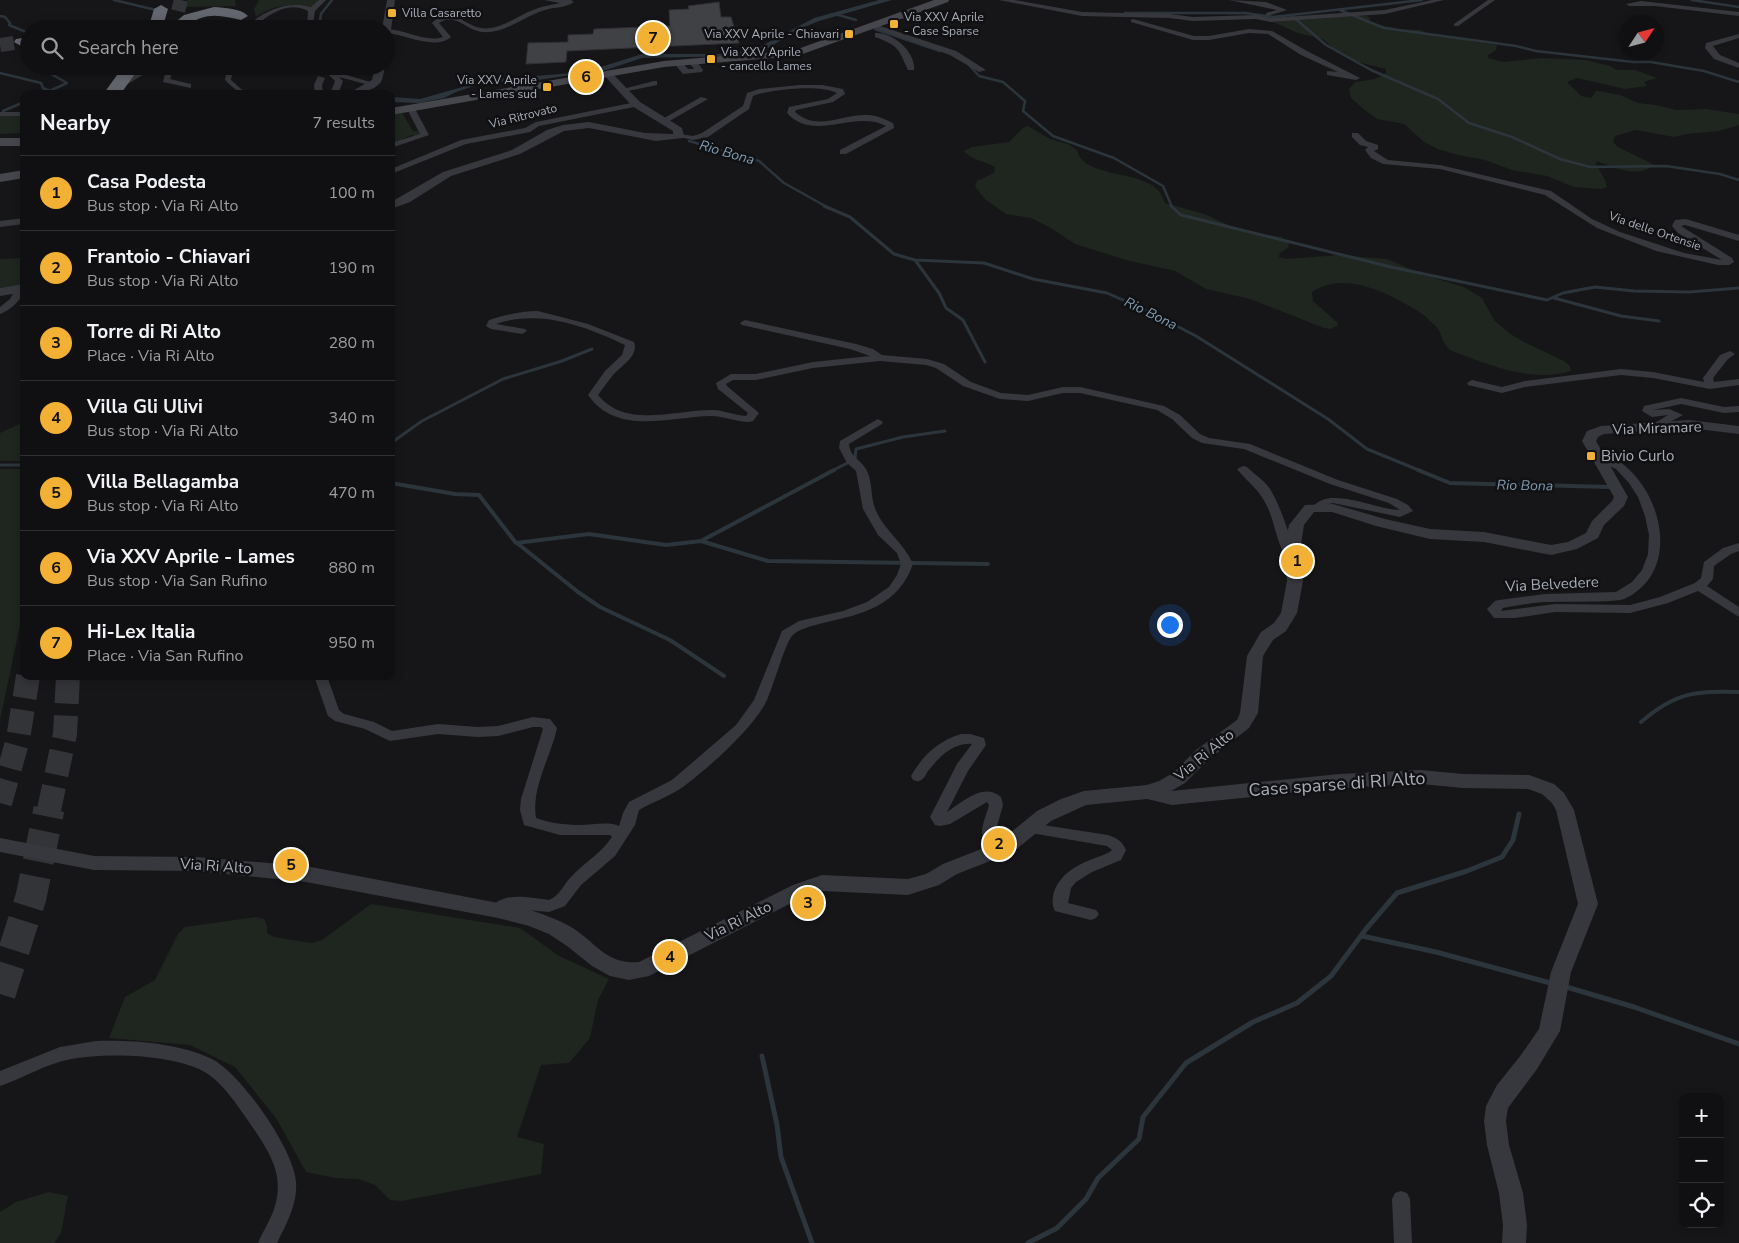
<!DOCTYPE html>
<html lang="en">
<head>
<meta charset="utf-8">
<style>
	:root { --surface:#101012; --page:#1e1e20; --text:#f1f3f6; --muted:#9c9d9f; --line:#303032; --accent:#f2b134 }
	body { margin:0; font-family:"Nunito Sans",sans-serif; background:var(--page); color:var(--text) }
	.controls { position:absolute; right:15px; bottom:15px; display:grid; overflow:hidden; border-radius:10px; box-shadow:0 2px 8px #0003 }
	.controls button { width:45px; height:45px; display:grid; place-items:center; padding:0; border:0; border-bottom:1px solid var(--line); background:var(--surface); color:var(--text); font:25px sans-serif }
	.compass { position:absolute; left:1619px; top:15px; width:45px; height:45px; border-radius:50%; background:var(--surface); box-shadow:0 2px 8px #0003; rotate:54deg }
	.you { position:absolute; left:1169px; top:624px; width:18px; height:18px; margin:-12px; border:4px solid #fff; border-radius:50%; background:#1a73e8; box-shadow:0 0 0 8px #1a73e833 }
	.badge { display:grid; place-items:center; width:32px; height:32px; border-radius:50%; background:var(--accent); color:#111; font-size:16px; font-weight:700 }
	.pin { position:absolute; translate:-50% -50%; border:2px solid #fff; box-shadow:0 1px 5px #0006 }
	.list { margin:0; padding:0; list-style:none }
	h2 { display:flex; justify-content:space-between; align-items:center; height:65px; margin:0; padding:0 20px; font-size:21px }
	h2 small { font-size:16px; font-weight:400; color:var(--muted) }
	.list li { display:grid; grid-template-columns:32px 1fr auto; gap:15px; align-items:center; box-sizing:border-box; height:75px; padding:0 20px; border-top:1px solid var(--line) }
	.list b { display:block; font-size:19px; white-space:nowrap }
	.list p { margin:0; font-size:16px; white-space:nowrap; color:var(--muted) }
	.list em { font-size:16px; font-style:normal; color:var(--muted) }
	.icon { flex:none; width:28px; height:28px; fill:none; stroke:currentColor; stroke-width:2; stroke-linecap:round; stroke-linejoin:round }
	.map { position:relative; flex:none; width:1739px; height:1243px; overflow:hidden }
	.search { position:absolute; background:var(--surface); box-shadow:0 2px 8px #0003; left:20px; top:20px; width:375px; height:55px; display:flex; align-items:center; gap:12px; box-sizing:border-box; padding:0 18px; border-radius:28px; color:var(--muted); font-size:19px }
	.panel { position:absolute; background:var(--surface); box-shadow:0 2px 8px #0003; left:20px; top:90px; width:375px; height:590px; border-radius:10px }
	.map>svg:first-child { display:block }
</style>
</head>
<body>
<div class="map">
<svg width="1739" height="1243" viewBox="0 0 1739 1243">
	<rect width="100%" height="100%" fill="#161618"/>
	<path fill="#1e261f" d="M187 0H235L236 6 185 7Z
		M259 0H320L313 7C289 3 276 4 256 17L254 9Z
		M1353 16H1366L1371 18 1367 22 1399 29 1420 30 1437 37 1454 36 1475 42 1497 45 1496 50 1487 56 1489 58 1502 62 1543 58 1586 60 1610 66 1617 70H1635L1657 78 1644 82 1647 86 1625 89 1577 78 1567 82 1581 96 1591 98 1596 91H1599L1620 95 1638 103 1656 105 1676 110 1706 109 1739 114V125L1719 131 1686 134 1674 137 1636 130 1615 136 1613 142 1618 147 1655 165C1636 178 1617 169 1597 161L1596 164 1605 180 1607 187 1601 189 1574 187 1547 176 1512 170 1485 160 1458 155 1438 149 1424 142 1404 124 1377 119 1366 111 1351 98 1349 89 1355 82 1375 79 1386 73V69L1358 62 1336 51 1323 39 1298 33 1273 22Z
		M402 113 413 131H418L420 135 416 137 412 135 402 139 405 141 393 144 391 114Z
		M0 116H24V133L0 134Z
		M1028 126 1050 139 1068 144 1077 150C1083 178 1140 170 1158 190 1161 193 1163 199 1165 203L1204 214 1242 231 1281 237 1289 244 1288 248 1280 253 1279 257 1286 259 1339 255 1387 259 1424 275 1464 287 1482 298 1494 320 1509 333 1522 341 1564 361 1570 366 1571 371C1530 383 1490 365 1452 351 1443 346 1443 337 1438 329 1435 325 1430 321 1427 318 1420 311 1412 308 1404 303 1376 288 1342 273 1312 292L1313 301 1338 323 1337 326 1331 329 1324 328 1250 299 1206 289 1175 271 1126 260 1075 244 1051 228 1031 218 1006 214 986 200 975 187 977 181 994 173 995 167C985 161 971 160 964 151L972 147 1009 142 1023 128Z
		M24 258V284L0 288V259Z
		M24 422V461H0V433Z
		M0 469H24V606L0 720Z
		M371 904 520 928 559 956 609 979 598 1000 590 1038 569 1063 541 1065 517 1137 544 1144 541 1174 402 1201 390 1200 375 1185 358 1179 335 1178 306 1172 276 1118 235 1067 190 1045 109 1038 125 997 155 980 178 934 185 927 256 917 264 919 267 926V933L274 937 312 943 322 940Z
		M49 1192 68 1196 61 1233 54 1243H0V1212L16 1202Z"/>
	<path fill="#2c353c" d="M879 0H892L819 21 800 29 768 48 736 56 642 58 594 74 571 75 531 81 486 82 456 92 444 98 419 103 391 102V97L420 99 487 80 585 72 642 54H729L756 49 814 18Z"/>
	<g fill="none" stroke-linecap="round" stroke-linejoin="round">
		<path stroke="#2c353c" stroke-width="2.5" d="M114 0 156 10
			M1692 0 1739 7
			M1340 10 1384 28 1516 46 1536 51 1633 62H1651L1704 71 1739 82
			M1125 13H1245L1273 17 1422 0
			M835 14 856 20
			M1291 15 1326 45 1371 70 1438 99 1469 123 1512 137 1560 159 1590 167 1666 166 1720 174 1739 180
			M0 16 5 17 10 23 9 25 26 32 27 40
			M329 29 320 20 321 14 332 0
			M875 29 940 51
			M969 65 979 76 1003 82 1025 101 1023 111 1053 136 1114 158 1163 186 1172 207
			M0 73 41 83 43 88 50 91
			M43 94 67 83 44 70 48 66
			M3 111 24 102
			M689 141 759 161 784 183 827 207"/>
		<path stroke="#2c353c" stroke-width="3" d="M824 206 850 217 894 254 915 260 984 263 1033 279 1107 293 1148 311 1196 336 1328 419 1367 449 1421 471
			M1171 206 1181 215 1391 267 1547 300 1563 293 1595 287 1634 291 1689 292 1739 288
			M915 260 939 293 946 308 963 320 985 362
			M1554 298 1621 316 1659 321
			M391 443 422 421 503 379 562 361 592 349
			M0 465H24
			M832 471 855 459 856 449 903 437 945 431"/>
		<path stroke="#2c353c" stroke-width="4" d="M1418 470 1450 483 1610 487
			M391 483 455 494 479 495 516 543 589 534 666 545 701 541 834 470
			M701 541 768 561 988 564
			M517 543 578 592 600 607 670 640 724 676
			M1641 722C1676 692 1695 691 1739 692"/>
		<path stroke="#2c353c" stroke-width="5" d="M1362 936 1436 952 1554 984
			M1563 986 1634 1007 1739 1044
			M762 1056 777 1125 781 1157 812 1243
			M1028 1243 1057 1228 1086 1199 1098 1178 1139 1139 1143 1117 1186 1063 1253 1022 1297 1003 1331 976 1366 929 1397 893 1467 871 1502 857 1513 840 1519 814"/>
	</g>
	<path fill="#404145" stroke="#303034" d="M719 2 721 17H731L739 43 567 51 566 62 526 64 528 43 568 42V35L593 34 594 29 670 26 669 10 689 9 688 6Z
		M813 896 816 907 804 909 801 900Z"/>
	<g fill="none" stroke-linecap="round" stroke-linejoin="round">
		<path stroke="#333438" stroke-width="14" stroke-dasharray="14 8" stroke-linecap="butt" d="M178 11 181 0
			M0 45 21 42"/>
		<path stroke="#333438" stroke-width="24" stroke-dasharray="24 12" stroke-linecap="butt" d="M0 803 18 739 28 676
			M49 810 65 734 68 676"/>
		<path stroke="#333438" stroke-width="31" stroke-dasharray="31 15" stroke-linecap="butt" d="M0 994 31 897 49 809"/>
		<path fill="#37383d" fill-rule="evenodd" d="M221 66H227L232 74 231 80 241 89 253 94C240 94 234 89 225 80L226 74Z"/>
		<path fill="#37383d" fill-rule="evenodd" d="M319 0H326L315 11 313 24 321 25 322 29 307 27 308 11C286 0 268 16 251 29H243C263 12 284 0 311 7Z
			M544 0H571L574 2C566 8 554 7 545 10 524 16 505 34 482 32 466 30 455 12 439 23L451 37C435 51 405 34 386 33V29C404 29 426 43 443 37L432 23C452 3 462 25 481 28 499 31 517 16 533 10 542 6 551 5 560 3Z
			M999 0H1014L1082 12 1169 14 1193 17 1256 15 1271 18 1385 10 1432 0H1444L1385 14 1271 22 1256 19 1193 21 1169 18 1082 16Z
			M1229 0 1266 2 1287 10 1268 16 1266 15V13L1277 10Z
			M1488 0H1495L1458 26H1454V24Z
			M1641 1 1739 12V16L1655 6H1629L1626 4Z
			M901 14 917 20 926 18 929 20 916 24 899 17 898 16Z
			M1133 19 1194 36H1209L1249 29 1272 31 1307 51 1360 78 1356 80 1327 75V71L1338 72 1301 55 1268 34 1249 33 1209 40H1193L1131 22V20Z
			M874 24 956 51 986 70 979 72 950 55 872 27 870 26Z
			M875 33C893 32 916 52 914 70H908C898 48 899 46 875 37Z
			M1739 34V38L1713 46 1720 55 1739 63V68L1714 59 1705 48 1706 43Z
			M689 59H695L703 70 702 72 683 74 673 62 680 60 688 69H694L688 61Z
			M148 66H158L121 88 114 86Z
			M167 66H175L170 79 191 84V88L163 82Z
			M320 66H328L333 71 377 84 373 86 339 77 343 81 338 94H330L335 81Z
			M318 76 325 78 322 85 323 94H315L314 85Z
			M654 81H657V85L623 92 619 90Z
			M800 85H822L843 89 845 94 833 102 796 110 795 112C818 132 841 114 867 115 877 115 884 119 893 123L894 128 846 154H840V150L886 126C854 109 814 143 787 113L789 107 828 99 837 93C821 84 771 89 753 96L749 109 708 137 693 140 675 136 679 134 693 136 702 133 743 106 747 93 759 89Z
			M274 92H278L279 94H270Z
			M701 97 708 99 666 123 659 121Z
			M636 102 640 104 639 106 539 126 530 132 466 144 391 174V169L461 140 525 128 536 122Z
			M408 107H414L429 135 391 148V143L420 134 407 109Z
			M0 112H24V116H0Z
			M1352 133H1358L1366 141 1378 145V149L1374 151 1388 160 1440 165 1551 191 1592 219 1620 232 1684 253 1722 260 1678 233 1672 226 1675 220 1686 219 1739 235V241L1685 225 1681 226 1732 258 1734 262 1729 265H1718L1656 251 1597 228 1545 195 1440 169 1383 164 1371 158 1365 150 1368 147 1360 145 1352 137Z
			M24 218V224L0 227V221Z
			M20 286 23 287C24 299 11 310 0 314V307L10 299 17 287Z
			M538 311 588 324 634 342C639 356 622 365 613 375 608 381 603 388 598 395 626 429 674 410 712 410 723 410 734 415 746 416L748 413 718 389 716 383 731 374H756L813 362 870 356 850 349 742 325 740 323 745 320 856 344 873 349 882 355 927 359 944 364 971 382 1001 393 1028 395 1063 387H1080L1164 406 1180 415 1200 434 1209 438 1250 444 1338 480 1397 499 1408 505 1413 511 1400 517 1333 503 1326 505 1323 509H1315L1313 507C1329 485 1377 510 1400 510L1389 503 1330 484 1244 449 1202 443 1192 438 1172 419 1157 410 1080 393H1063L1028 401 1000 399 963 386 936 368 926 365 880 361 813 368 756 380H733L726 384 727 386 759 413 753 421 749 422C736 422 724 416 711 416 668 417 617 436 588 395L605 371 622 355 625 345C585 326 540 309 496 324L525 329 527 331 522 334 491 329 486 326 489 320C505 315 521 311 538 311Z
			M1730 351 1735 354 1728 359 1713 378 1714 382 1739 379V385L1710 389 1653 378 1621 375 1525 387 1502 393 1468 385 1467 383 1472 380 1502 387 1525 381 1621 369 1653 372 1704 382 1703 378 1720 355Z
			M1681 398 1724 407 1739 406V412L1724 413 1681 404 1653 410 1669 409 1683 415 1666 424V428H1658L1655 423 1668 415 1652 417 1642 411 1644 406Z
			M878 419 883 422 882 424 849 444C850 457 861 460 866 469 873 481 870 498 876 511 885 531 904 543 913 564 898 606 863 614 823 623 813 626 799 628 792 636 785 644 773 687 767 700 754 728 708 768 683 787 670 796 653 802 639 810L635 825 615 856 581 885 565 906 549 912 516 909 498 916 493 914 490 910C501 890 531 898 549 900 559 896 563 886 570 878 583 863 601 854 612 837L610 835H560L524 825 520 810 521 799 543 729 541 727H533L498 736 478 737 438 734 390 741 365 729 335 721 328 716 314 676H327L339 710 344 714 374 722 392 731 438 724 478 727 498 726 533 717 550 719 557 728C551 757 531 787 536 818 550 823 565 825 580 825 592 825 609 821 619 826L623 813 629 802 672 780 736 725 754 700 782 631 799 621 843 611 867 602 889 587 897 575 901 564 897 553 878 535 863 509 856 471 847 463 839 448 840 441Z
			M1596 453C1605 455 1617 459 1624 465 1664 497 1680 573 1624 599 1613 603 1563 601 1548 602 1533 602 1517 606 1503 608L1501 611 1555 604 1630 605 1660 597 1695 583 1701 578 1704 562 1723 548 1739 543V551L1731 554 1714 566 1713 579 1707 586 1739 607V617L1698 591 1668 603 1630 613 1555 612 1515 618H1494L1487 609 1495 601 1499 600 1545 594 1616 592 1632 582 1642 570 1648 554 1649 535 1645 516 1638 497 1629 483 1616 469 1592 458 1591 456 1592 454Z
			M1243 466 1247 467C1254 474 1264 480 1270 489 1283 510 1288 536 1299 558L1297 561 1293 562C1280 558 1275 525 1270 513 1261 490 1251 486 1237 469Z
			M961 734H970L984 738 986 745 968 771 947 812C963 802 983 782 1001 797L1003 805 996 830 1003 852 1001 856 996 858 991 856C977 831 982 830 989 805L987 802 950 824 940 826 935 825 930 817 957 764 972 744C954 742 939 757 928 771 926 774 924 779 921 780 918 782 916 781 913 780L911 776C923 755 938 741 961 734Z
			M1030 823 1108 835C1117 838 1122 841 1126 850L1121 860 1092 872 1076 882 1071 888 1068 903 1096 910 1099 914 1096 918 1091 920 1055 911C1052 906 1052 899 1054 892 1061 873 1077 865 1095 858 1100 856 1108 854 1112 850L1107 846 1025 832 1023 828 1025 824Z
			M96 1041C133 1040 178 1043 212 1059 241 1074 294 1149 296 1182 298 1203 286 1225 277 1243H258C263 1231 270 1221 274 1209 286 1174 268 1150 249 1122 237 1105 225 1086 208 1074 177 1053 94 1051 59 1062 39 1068 20 1079 0 1086V1071L60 1047Z
			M1401 1191 1407 1193 1410 1199 1412 1243H1394L1392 1199 1395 1193Z"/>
		<path fill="#37383d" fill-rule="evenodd" d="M387 0H395L391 30 386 33V29H382Z
			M375 66H385C384 71 383 78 381 82 374 91 358 94 347 94L372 80Z
			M608 71 611 72 640 102 682 128 684 136 683 138 656 141 589 128 564 131 520 154 451 176 410 202 391 209V202L443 172 512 150 547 130 563 125 589 122 645 133 673 134V131L632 106 603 74Z
			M24 284V292L0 296V288Z
			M1689 420 1739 426V434L1689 428 1604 434 1598 437 1596 441 1628 497 1624 506 1604 525 1598 538 1577 549 1551 555 1484 542 1430 539 1376 526 1332 512H1314L1304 525 1301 544 1303 581 1297 613 1286 631 1273 640 1263 656 1258 713 1249 728 1208 760 1185 783 1171 791 1340 774 1421 770 1463 774 1529 775 1554 784 1564 793 1574 810 1598 904 1571 972 1560 1031 1537 1069 1508 1108 1506 1121 1509 1145 1523 1193 1527 1225 1526 1243H1502L1503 1225 1499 1193 1487 1145 1484 1121 1486 1106 1497 1085 1521 1055 1539 1029 1551 972 1578 904 1556 810 1552 803 1542 794 1528 789 1463 788 1421 784 1340 788 1172 805 1147 799 1086 805 1051 821 1013 852 957 874 939 885 908 895 822 891 807 895 649 976 629 980 610 976 592 966 567 946 549 934 529 926 498 918 306 882 196 871 94 870 0 852V838L94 856 196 857 306 866 524 908C540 913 557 919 571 927 597 943 606 965 639 962L793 885 822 875 908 879 926 874 943 864 999 842 1037 811 1061 799 1084 791 1147 785 1159 781 1173 773 1196 750 1237 720 1240 713 1247 656 1261 632 1274 623 1281 613 1287 581 1285 544 1289 525 1305 505 1333 504 1385 519 1430 529 1484 532 1551 545 1568 542 1586 533 1592 521 1612 501 1614 497 1582 441 1587 431 1601 426Z"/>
		<path fill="#45474d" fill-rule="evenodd" d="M934 0H949L948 2 797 56 664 67 391 115V108L664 61 795 50Z
			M0 138H24V146H0Z
			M24 170V178L0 182V174Z"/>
		<path fill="#63666e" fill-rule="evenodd" d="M161 5 168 9 162 29H148L154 9Z
			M214 7C225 8 240 8 248 16L241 20C228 17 214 13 201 18 185 24 187 29 167 29L184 15Z
			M29 37V45L21 46 14 42 16 39Z"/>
		<path stroke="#63666e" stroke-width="14" d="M112 94 132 66"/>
	</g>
	<g fill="#f2b134" stroke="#111113" stroke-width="2">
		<rect x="387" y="8" width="10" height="10" rx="2.5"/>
		<rect x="889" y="19" width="10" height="10" rx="2.5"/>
		<rect x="844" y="29" width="10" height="10" rx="2.5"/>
		<rect x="706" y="54" width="10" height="10" rx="2.5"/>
		<rect x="542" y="82" width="10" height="10" rx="2.5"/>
		<rect x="1586" y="451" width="10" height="10" rx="2.5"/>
	</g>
	<g text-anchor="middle" stroke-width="5" stroke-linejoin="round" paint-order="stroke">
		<g font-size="12" fill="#a8adb8" stroke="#111113" text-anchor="start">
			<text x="402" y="17">Villa Casaretto</text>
			<text x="904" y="21">Via XXV Aprile<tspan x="904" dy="14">- Case Sparse</tspan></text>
			<text x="839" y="38" text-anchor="end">Via XXV Aprile - Chiavari</text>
			<text x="721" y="56">Via XXV Aprile<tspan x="721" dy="14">- cancello Lames</tspan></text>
			<text x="537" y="84" text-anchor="end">Via XXV Aprile<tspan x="537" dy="14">- Lames sud</tspan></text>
		</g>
		<g font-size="12" fill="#a8adb8" stroke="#111113">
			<text transform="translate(523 116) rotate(-14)" y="4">Via Ritrovato</text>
			<text transform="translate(1655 231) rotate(19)" y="4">Via delle Ortensie</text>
		</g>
		<g font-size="14" font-style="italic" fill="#7f9bb3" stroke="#111113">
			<text transform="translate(727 152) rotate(16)" y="5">Rio Bona</text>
			<text transform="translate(1151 313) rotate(26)" y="5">Rio Bona</text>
			<text transform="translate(1525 485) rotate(1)" y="5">Rio Bona</text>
		</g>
		<g font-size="15" fill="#a8adb8" stroke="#111113">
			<text transform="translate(1657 428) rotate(-2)" y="5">Via Miramare</text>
			<text transform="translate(1552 584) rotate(-3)" y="5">Via Belvedere</text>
			<text transform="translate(1204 755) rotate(-39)" y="5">Via Ri Alto</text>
			<text transform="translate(216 866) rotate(4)" y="5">Via Ri Alto</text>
			<text transform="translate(738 921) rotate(-26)" y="5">Via Ri Alto</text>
		</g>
		<g font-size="15" fill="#a8adb8" stroke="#111113" text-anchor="start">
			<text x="1601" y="461">Bivio Curlo</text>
		</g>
		<g font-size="18" fill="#a8adb8" stroke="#111113">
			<text transform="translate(1337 784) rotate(-4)" y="6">Case sparse di RI Alto</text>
		</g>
	</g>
</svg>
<div class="controls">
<button>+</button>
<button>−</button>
<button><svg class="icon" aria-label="locate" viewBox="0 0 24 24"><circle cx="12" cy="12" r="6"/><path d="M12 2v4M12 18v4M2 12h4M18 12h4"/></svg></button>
</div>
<svg class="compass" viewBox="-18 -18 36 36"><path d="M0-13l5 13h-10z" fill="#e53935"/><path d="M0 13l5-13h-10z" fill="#9c9d9f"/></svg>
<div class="you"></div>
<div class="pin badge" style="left:1297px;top:561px">1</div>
<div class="pin badge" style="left:999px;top:844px">2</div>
<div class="pin badge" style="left:808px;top:903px">3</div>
<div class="pin badge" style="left:670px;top:957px">4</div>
<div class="pin badge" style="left:291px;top:865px">5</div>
<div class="pin badge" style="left:586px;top:77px">6</div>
<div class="pin badge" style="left:653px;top:38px">7</div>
<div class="search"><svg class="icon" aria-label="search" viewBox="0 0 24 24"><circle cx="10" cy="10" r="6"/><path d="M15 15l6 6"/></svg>Search here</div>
<section class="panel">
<h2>Nearby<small>7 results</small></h2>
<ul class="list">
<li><span class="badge">1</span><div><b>Casa Podesta</b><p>Bus stop · Via Ri Alto</p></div><em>100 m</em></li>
<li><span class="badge">2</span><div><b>Frantoio - Chiavari</b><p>Bus stop · Via Ri Alto</p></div><em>190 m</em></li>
<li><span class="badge">3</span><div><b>Torre di Ri Alto</b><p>Place · Via Ri Alto</p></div><em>280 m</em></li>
<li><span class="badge">4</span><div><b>Villa Gli Ulivi</b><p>Bus stop · Via Ri Alto</p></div><em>340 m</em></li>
<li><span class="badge">5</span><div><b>Villa Bellagamba</b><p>Bus stop · Via Ri Alto</p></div><em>470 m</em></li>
<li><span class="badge">6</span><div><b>Via XXV Aprile - Lames</b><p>Bus stop · Via San Rufino</p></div><em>880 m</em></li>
<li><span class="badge">7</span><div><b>Hi-Lex Italia</b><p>Place · Via San Rufino</p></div><em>950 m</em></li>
</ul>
</section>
</div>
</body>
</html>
